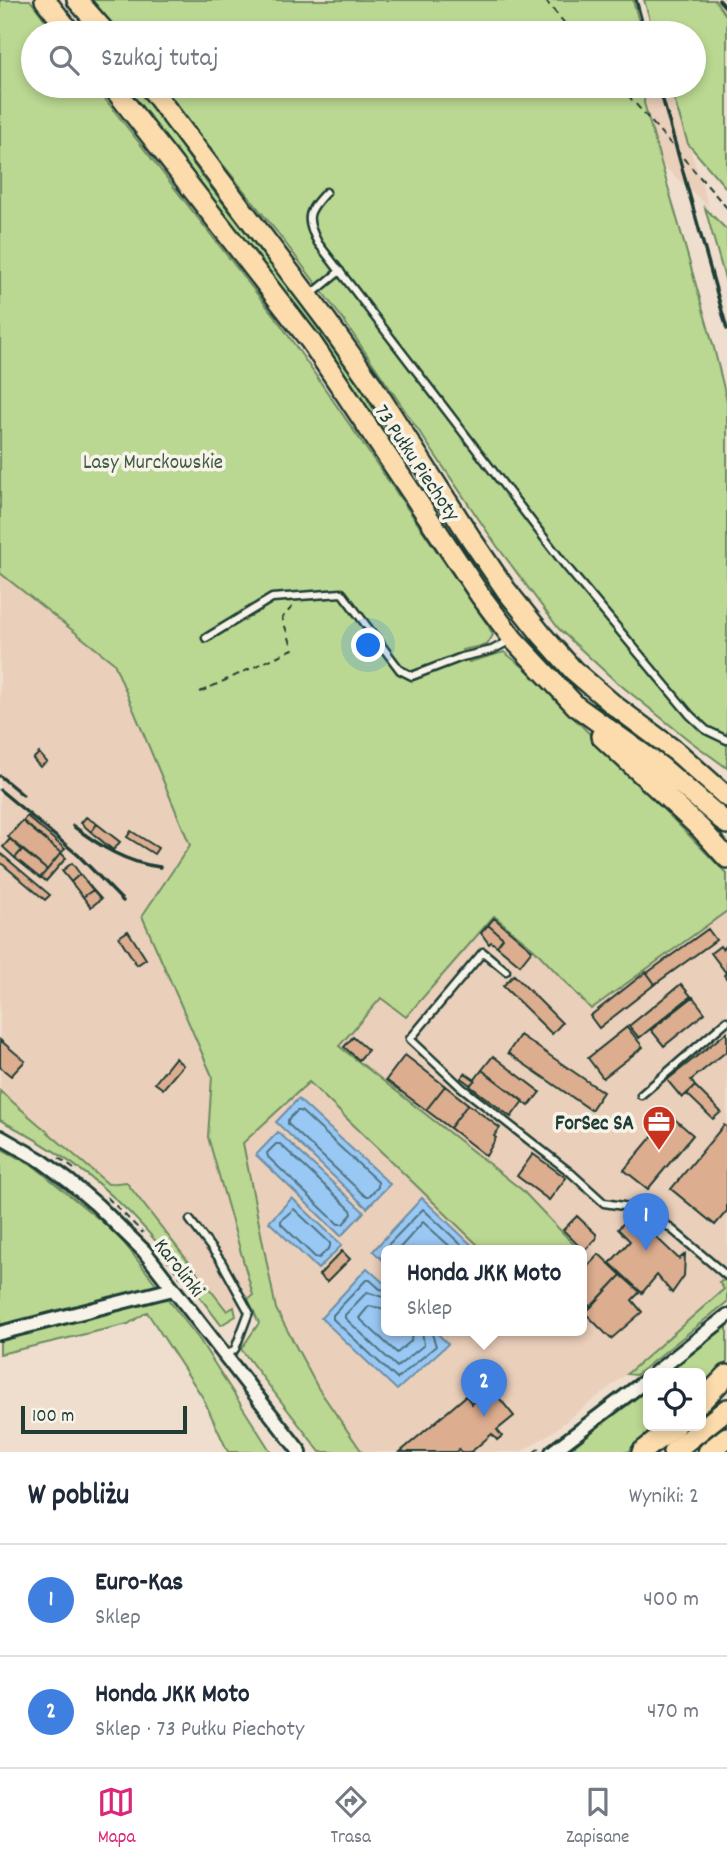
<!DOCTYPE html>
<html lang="pl">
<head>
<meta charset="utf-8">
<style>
	:root { --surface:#fff; --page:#f6f6f7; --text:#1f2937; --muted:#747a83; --line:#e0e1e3; --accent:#db2777 }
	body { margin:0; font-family:Dekko,sans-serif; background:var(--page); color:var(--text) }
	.controls { position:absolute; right:21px; bottom:21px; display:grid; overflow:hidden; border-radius:10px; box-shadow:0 4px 10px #0003 }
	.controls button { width:63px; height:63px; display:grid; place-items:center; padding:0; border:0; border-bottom:2px solid var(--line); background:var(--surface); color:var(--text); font:35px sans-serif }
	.scale { position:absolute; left:21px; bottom:18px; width:166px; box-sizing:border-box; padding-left:7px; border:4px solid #1f3d34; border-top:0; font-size:19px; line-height:24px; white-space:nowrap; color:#1f3d34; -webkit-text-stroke:5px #f7f3e8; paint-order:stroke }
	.you { position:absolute; left:369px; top:646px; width:24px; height:24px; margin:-18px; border:5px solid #fff; border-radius:50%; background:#1a73e8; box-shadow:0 0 0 10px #1a73e833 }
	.badge { display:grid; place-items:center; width:46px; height:46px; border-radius:50%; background:var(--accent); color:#fff; font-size:23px; font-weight:700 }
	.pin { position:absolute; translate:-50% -58px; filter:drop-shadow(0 2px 4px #0008) }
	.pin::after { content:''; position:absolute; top:37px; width:24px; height:21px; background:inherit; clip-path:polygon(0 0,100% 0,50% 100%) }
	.popup { position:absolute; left:381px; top:1245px; width:206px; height:91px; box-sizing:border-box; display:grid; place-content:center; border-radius:10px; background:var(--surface); filter:drop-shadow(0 2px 5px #0005); font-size:23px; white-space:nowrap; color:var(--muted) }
	.popup b { font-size:26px; color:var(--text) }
	.popup::after { content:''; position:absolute; left:50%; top:100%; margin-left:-14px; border:14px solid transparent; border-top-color:var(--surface) }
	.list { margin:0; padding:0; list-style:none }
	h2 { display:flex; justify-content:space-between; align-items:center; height:91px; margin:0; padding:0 28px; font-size:30px }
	h2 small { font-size:23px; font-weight:400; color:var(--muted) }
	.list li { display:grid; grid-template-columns:46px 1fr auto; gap:21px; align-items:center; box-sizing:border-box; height:112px; padding:0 28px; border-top:2px solid var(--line) }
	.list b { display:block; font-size:26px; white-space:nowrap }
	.list p { margin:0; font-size:23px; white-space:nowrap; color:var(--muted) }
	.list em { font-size:23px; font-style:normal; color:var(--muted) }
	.icon { flex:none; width:38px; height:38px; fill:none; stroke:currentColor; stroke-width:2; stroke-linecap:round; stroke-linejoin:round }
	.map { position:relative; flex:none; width:727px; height:1452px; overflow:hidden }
	.search { position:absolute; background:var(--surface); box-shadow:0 4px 10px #0003; left:21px; right:21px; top:21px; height:77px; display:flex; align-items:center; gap:18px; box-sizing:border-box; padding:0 24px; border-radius:38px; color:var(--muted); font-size:26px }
	.sheet { height:315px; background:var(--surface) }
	nav { display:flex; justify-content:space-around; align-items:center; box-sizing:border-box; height:98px; border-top:2px solid var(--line); background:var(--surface); font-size:19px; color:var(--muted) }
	nav a { display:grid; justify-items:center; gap:4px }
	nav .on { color:var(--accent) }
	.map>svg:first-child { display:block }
</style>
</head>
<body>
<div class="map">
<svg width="727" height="1452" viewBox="0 0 727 1452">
	<rect width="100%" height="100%" fill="#efdecd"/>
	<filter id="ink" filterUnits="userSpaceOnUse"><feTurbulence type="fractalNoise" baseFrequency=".0143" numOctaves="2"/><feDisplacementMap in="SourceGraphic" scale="14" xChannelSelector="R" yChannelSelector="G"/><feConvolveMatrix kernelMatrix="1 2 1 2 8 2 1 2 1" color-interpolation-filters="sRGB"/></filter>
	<g filter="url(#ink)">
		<path fill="#eacfba" d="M575 86H670L709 207Z
			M0 573 114 662 190 845 142 916 212 1076 208 1137 253 1296 227 1311 126 1182 108 1184 0 1091Z
			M727 911V1264L724 1268 725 1296 551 1433 521 1452H362L318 1388 276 1309 243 1143 309 1082 484 1251H386V1331H582V1261L585 1257 582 1251 522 1190 339 1047 381 998 406 1017 494 916 534 949 591 1009Z"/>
		<path fill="#bad891" stroke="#6c8a62" stroke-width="2" d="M0 0H30L55 33H33V86H95L279 322 489 627 493 635 487 645 462 650 469 662 504 652 526 669 727 874V911L591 1009 534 949 494 916 406 1017 381 998 339 1046 522 1190 580 1251H484L309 1082 243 1143 276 1309 318 1388 362 1452H320L241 1349 259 1323 248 1299 253 1295 208 1137 212 1076 142 916 190 845 114 663 0 573Z
			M92 0H633L642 33H119Z
			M644 0H715L727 17V189L688 144 670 86H694V33H654Z
			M122 86H139L141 89 201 175 287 285 361 388 397 450 394 452Z
			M160 86H645L644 103 714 348 727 401V768L690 741 613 679 559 629 497 546 342 318 277 232Z
			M705 208 727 230V286Z
			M0 1091 108 1184 126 1182 227 1311 234 1307 236 1316 221 1325C192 1287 164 1247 130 1213 93 1175 47 1144 0 1120Z
			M0 1148 35 1167 117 1234 199 1339 271 1452H228L203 1398 147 1312 128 1324 0 1354Z
			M725 1280 727 1282V1302L636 1375 627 1374 724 1289 719 1282Z
			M727 1324V1365L701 1392V1373H664Z
			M648 1386V1426H660L628 1452H567Z"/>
		<path fill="#9ac8f5" stroke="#6990a8" stroke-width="2" d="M298 1099 390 1184 367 1208 276 1122Z
			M278 1132 364 1212 341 1236 256 1155Z
			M292 1198 342 1245 318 1269 269 1222Z
			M422 1198 478 1251H386V1263L373 1251Z
			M367 1268 386 1285V1331H435L448 1344 397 1390 321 1318Z"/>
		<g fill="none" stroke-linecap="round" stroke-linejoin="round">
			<path stroke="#507581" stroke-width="2" d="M297 1111H301L378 1182V1187L369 1196H365L288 1124V1120Z
				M276 1144H280L351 1210 352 1214 343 1224H338L268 1157 267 1153Z
				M294 1209 330 1243V1247L319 1258 315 1257 281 1224V1220Z
				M397 1251 423 1222 455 1251
				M386 1253 385 1248 423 1209 468 1251
				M386 1290 380 1289 370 1280H366L333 1315V1319L397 1379 436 1346 431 1331
				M386 1298 367 1292 345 1315V1318L397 1367 424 1345 422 1331
				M386 1309 369 1306 359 1318 397 1353 411 1341 412 1331"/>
		</g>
		<path fill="#ddad8f" stroke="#1f3d34" stroke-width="2" d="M39 753 47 762 40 767 33 759Z
			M27 816 65 849 61 853 23 821Z
			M86 817 97 824 91 832 81 823Z
			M22 821 61 853 47 870 8 837Z
			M97 824 120 842 113 850 91 832Z
			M131 831 158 848 154 854 127 837Z
			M10 839 22 850 15 858 3 847Z
			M22 850 47 870 40 878 15 858Z
			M0 853 50 895 45 900 0 862Z
			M61 853 66 858 46 881 41 877Z
			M72 863 80 874 71 882 62 871Z
			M80 874 93 890 83 897 71 882Z
			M93 890 101 899 91 907 83 897Z
			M494 918 532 950 520 965 497 946 503 938 488 925Z
			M488 925 503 938 497 946 491 942 489 944 481 933Z
			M708 929 716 940 655 984 647 973Z
			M128 931 146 959 137 965 119 937Z
			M720 946 722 949 725 946 727 949V979L724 975 726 973 711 953Z
			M646 972 655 984 599 1028 590 1016Z
			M514 975 562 1023 552 1034 503 986Z
			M681 984 691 996 639 1038 629 1026Z
			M693 997 705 1013 664 1046 651 1030Z
			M627 1027 643 1047 603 1078 588 1058Z
			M727 1032V1051L691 1080 695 1086 682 1098 667 1080Z
			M520 1035 603 1092 591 1110 508 1053Z
			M353 1037 368 1050 359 1060 344 1047Z
			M0 1040 25 1061 11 1076 0 1067Z
			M405 1055 445 1086 426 1110 386 1080Z
			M493 1056 540 1092 529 1106 482 1070Z
			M175 1058 183 1065 163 1089 155 1083Z
			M482 1070 523 1101 511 1117 470 1086Z
			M465 1073 475 1080 470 1085 461 1078Z
			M445 1086 468 1104 450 1128 426 1110Z
			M695 1086 721 1112 713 1119 687 1094Z
			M468 1104 500 1128 494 1136 496 1138 486 1156 450 1128Z
			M670 1115 693 1135 648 1189 624 1170Z
			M724 1125 727 1127V1211L715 1225 671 1189Z
			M533 1154 566 1178 549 1200 517 1176Z
			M632 1214 679 1259 685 1254 684 1276 672 1293 657 1275 642 1293 610 1263 630 1241 618 1229Z
			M577 1216 596 1234V1239L584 1251 563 1230Z
			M342 1251 350 1259 327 1282 319 1275Z
			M599 1254 621 1275 591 1307 582 1299V1272Z
			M621 1275 640 1292 632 1300 642 1312 611 1339 585 1313Z
			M491 1388 514 1416 497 1430 502 1436 497 1440 492 1434 471 1452H461L459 1449 456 1452H400L466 1396 472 1404Z"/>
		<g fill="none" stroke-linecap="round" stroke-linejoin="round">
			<defs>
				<path id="lane" d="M326 192C307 212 305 218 318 243L565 565 690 715 706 730 727 740
					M312 294 340 271
					M206 638 272 598 342 593 400 670 412 676 462 657 492 650 511 640
					M506 971 483 952 410 1039 461 1087 571 1173 604 1203 649 1210 727 1276
					M641 1095 727 1021
					M190 1220 221 1261 249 1312 235 1349 227 1356"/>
				<path id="street" d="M0 1137 42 1161 70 1182 97 1205 144 1251 300 1452
					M0 1333 173 1289
					M655 1373 727 1316
					M552 1452 648 1379"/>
				<path id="primary" d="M45 0 71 33
					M77 0 106 33
					M112 86 311 342 480 595 513 639 576 706 661 767 727 824
					M149 86 326 320 371 383 472 540 506 590 542 635 573 670 615 706 678 753 727 797
					M601 736 701 829 727 858
					M701 1402 727 1375
					M642 1452 675 1426
					M673 1452 727 1409
					M708 1452 727 1437"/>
			</defs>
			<use href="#lane" stroke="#1f3d34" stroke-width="11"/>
			<use href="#street" stroke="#1f3d34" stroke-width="18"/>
			<use href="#primary" stroke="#1f3d34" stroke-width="24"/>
			<path stroke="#1f3d34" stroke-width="2" stroke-dasharray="7 5" stroke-linecap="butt" d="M545 0 573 33
				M620 86 727 208
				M200 692 293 649 282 618 293 606
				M59 1158 74 1169
				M107 1197 143 1233
				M157 1247 181 1278
				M534 1452 540 1448"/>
			<use href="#lane" stroke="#f7f3e8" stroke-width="6"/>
			<use href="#street" stroke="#f7f3e8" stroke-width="12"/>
			<use href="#primary" stroke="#fcdcac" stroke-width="19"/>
			<path stroke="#1f3d34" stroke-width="3.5" d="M636 0 645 33
				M719 0 727 9
				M659 86 727 329
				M0 776 23 795
				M0 790 78 855 123 901
				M73 826C100 846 126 863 160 867"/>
		</g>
	</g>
	<defs>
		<symbol id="office-pin" viewBox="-11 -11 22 30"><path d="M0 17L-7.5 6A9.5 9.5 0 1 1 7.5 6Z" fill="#c8321e" stroke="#f7f3e8"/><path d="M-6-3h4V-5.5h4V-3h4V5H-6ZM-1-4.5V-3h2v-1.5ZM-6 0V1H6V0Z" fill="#fff"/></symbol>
	</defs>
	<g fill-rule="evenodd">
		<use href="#office-pin" x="640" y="1103" width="38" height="52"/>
	</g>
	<g text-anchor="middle" stroke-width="7" stroke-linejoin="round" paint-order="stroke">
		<g font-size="21" fill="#3e5c47" stroke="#f7f3e8">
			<text x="153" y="468">Lasy Murckowskie</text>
		</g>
		<g font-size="21" fill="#1f3d34" stroke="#f7f3e8">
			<text transform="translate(418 462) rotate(56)" y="7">73 Pułku Piechoty</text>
			<text transform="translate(180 1267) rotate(52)" y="7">Karolinki</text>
		</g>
		<g font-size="21" font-weight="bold" fill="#1f3d34" stroke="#f7f3e8" text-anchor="end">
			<text x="634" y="1129">ForSec SA</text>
		</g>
	</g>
</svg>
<div class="controls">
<button><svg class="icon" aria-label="locate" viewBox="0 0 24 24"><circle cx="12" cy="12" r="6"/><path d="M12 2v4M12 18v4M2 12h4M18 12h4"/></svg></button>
</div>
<div class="scale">100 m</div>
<div class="you"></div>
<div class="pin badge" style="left:646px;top:1251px;background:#3f7fe0">1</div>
<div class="pin badge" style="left:484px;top:1417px;background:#3f7fe0">2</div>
<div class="popup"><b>Honda JKK Moto</b>Sklep</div>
<div class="search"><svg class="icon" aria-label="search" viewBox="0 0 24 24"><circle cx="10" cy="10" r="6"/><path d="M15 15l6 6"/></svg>Szukaj tutaj</div>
</div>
<section class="sheet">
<h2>W pobliżu<small>Wyniki: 2</small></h2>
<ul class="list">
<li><span class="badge" style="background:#3f7fe0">1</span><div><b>Euro-Kas</b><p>Sklep</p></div><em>400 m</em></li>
<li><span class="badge" style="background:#3f7fe0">2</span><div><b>Honda JKK Moto</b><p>Sklep · 73 Pułku Piechoty</p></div><em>470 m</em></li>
</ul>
</section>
<nav>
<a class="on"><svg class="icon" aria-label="map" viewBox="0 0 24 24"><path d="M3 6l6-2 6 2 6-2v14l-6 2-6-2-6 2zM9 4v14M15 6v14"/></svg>Mapa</a>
<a><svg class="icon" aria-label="directions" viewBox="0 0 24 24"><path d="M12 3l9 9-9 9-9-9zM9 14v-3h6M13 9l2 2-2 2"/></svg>Trasa</a>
<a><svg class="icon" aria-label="saved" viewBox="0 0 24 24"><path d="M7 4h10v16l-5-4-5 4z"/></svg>Zapisane</a>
</nav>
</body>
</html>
